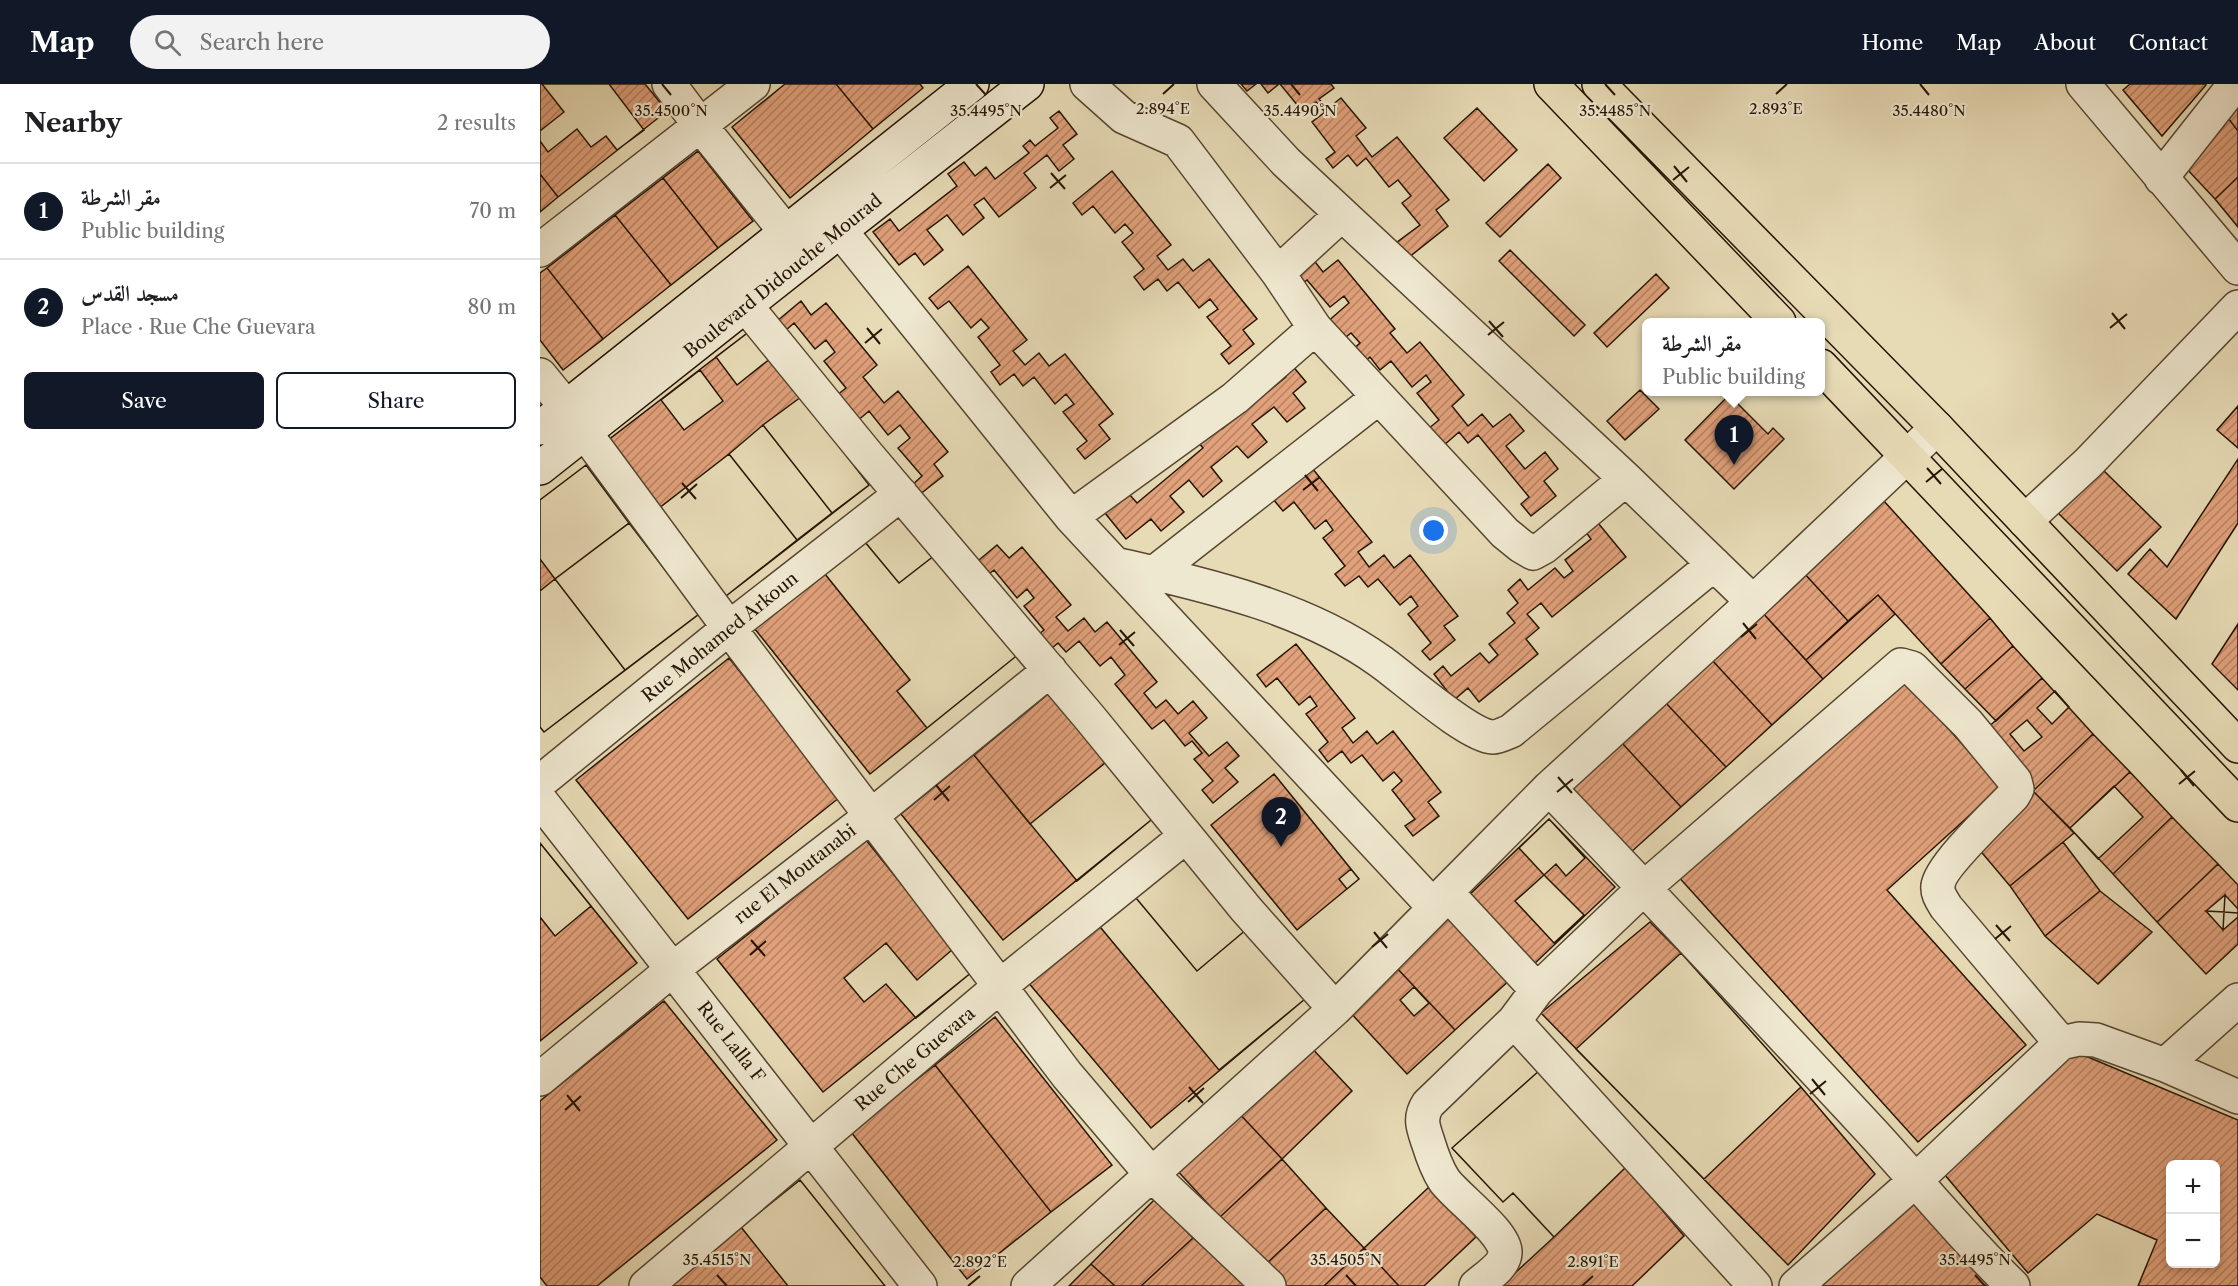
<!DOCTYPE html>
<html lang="en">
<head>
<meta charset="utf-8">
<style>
	:root { --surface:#fff; --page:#f2f2f2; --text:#202124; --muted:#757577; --line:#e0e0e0; --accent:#111827 }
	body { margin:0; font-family:"Libre Caslon Text",Amiri,serif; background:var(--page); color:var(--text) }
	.controls { position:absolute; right:18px; bottom:18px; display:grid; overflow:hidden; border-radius:9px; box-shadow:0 3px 9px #0003 }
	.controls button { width:54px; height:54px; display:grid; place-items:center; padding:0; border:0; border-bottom:2px solid var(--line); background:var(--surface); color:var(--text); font:30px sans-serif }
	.you { position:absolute; left:894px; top:447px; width:21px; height:21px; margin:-15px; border:4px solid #fff; border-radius:50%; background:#1a73e8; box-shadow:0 0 0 9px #1a73e833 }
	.badge { display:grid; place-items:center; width:39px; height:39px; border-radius:50%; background:var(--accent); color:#fff; font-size:20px; font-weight:700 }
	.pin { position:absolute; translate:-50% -50px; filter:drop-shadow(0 2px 3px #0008) }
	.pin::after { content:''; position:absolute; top:32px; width:21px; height:18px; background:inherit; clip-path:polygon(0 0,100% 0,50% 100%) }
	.popup { position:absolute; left:1102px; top:234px; width:183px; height:78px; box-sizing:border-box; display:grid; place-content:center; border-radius:9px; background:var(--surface); filter:drop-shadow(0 2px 4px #0005); font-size:20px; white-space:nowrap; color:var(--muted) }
	.popup b { font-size:22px; color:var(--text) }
	.popup::after { content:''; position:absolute; left:50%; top:100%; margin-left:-12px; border:12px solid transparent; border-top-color:var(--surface) }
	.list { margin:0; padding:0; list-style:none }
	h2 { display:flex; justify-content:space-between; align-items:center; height:78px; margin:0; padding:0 24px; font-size:26px }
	h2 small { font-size:20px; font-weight:400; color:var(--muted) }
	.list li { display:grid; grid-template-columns:39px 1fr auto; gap:18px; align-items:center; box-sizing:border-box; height:96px; padding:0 24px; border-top:2px solid var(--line) }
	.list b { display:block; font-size:22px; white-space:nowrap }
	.list p { margin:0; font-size:20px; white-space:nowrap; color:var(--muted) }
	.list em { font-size:20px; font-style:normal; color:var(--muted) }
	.actions { display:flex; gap:12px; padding:18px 24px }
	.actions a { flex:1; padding:14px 0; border:2px solid var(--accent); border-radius:9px; text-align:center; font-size:21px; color:var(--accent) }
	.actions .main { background:var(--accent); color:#fff }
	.icon { flex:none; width:33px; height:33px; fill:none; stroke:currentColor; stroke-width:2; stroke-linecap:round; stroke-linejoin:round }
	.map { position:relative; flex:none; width:1698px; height:1202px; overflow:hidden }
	header { display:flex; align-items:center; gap:36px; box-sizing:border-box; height:84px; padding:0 30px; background:var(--accent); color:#fff }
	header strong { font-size:28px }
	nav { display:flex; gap:33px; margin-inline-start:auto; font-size:21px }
	.search { width:420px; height:54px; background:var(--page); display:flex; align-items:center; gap:15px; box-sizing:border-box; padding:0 21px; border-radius:33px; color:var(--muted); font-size:22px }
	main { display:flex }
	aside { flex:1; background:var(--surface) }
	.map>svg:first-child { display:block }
</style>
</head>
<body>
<header>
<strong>Map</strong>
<div class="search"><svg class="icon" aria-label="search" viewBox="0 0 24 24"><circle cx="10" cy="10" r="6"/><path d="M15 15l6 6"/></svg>Search here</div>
<nav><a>Home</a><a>Map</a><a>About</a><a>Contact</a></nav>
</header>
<main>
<aside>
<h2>Nearby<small>2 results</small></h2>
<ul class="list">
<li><span class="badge">1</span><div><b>مقر الشرطة</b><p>Public building</p></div><em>70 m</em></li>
<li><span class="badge">2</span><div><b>مسجد القدس</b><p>Place · Rue Che Guevara</p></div><em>80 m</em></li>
</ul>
<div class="actions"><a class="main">Save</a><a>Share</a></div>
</aside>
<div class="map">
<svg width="1698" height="1202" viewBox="0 0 1698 1202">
	<defs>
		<pattern id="building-hatch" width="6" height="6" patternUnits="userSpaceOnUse" patternTransform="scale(1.5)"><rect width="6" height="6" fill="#e1a17b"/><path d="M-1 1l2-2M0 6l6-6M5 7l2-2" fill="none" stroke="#b68263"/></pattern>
	</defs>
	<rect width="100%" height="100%" fill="#e7dbb6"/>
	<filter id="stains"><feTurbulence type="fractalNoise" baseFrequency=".00333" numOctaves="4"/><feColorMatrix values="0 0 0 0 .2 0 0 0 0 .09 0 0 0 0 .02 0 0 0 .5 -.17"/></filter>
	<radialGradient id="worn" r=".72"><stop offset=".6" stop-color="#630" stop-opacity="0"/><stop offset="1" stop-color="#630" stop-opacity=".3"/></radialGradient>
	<path fill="url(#building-hatch)" stroke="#261504" stroke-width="1.5" fill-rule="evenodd" d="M0 0H105L127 27 18 113 0 90Z
		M2 0H69L104 46 77 66 66 52 51 63 37 45 8 68 0 57V47L24 28Z
		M245 0H296L333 45 250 114 192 43Z
		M296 0H380L383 4 333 45Z
		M701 0H716L707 7Z
		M721 0H739L728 9Z
		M740 0H791L794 4 779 15 787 25 801 14 826 44 816 52 832 73 857 53 909 116 896 126 908 142 868 174 856 159 880 141 862 119 871 112 858 96 849 103 826 74 817 82 808 71 793 84 786 75 795 68 772 38 785 28 776 18 763 28Z
		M1590 0H1666V1L1622 52 1583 6Z
		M1698 14V47L1685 30Z
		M937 24 977 66 944 97 904 54Z
		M519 27 537 50 523 61 534 75 519 87 507 71 484 89 496 104 459 133 444 114 434 121 444 134 423 151 407 131 387 146 403 166 384 181 375 169 359 181 333 148 350 135 359 147 417 102 408 90 424 78 435 92 446 83 455 95 489 69 483 62 490 56 495 62 518 44 510 34Z
		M1685 30 1698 47V93L1675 115 1645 83Z
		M158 67 213 137 178 164 123 94Z
		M1008 80 1021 94 960 153 946 139Z
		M572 87 631 161 617 172 628 186 643 175 653 187 669 175 717 235 703 246 714 260 689 280 681 270 691 262 667 233 678 225 670 215 659 224 638 198 627 207 618 195 604 206 594 193 604 185 582 158 593 149 585 140 575 149 553 122 542 131 533 119Z
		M0 90 18 113 0 128Z
		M1698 93V143L1675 115Z
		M123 94 178 164 131 201 75 131Z
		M75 131 131 201 63 255 7 184Z
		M970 166 1045 241 1034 252 959 177Z
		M772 174 783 188 798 176 855 245 850 249 867 269 880 258 924 311 912 322 928 342 942 330 953 343 970 330 984 347 966 362 985 385 1005 368 1018 385 1004 397 1016 412 991 432 981 420 989 413 938 351 928 359 919 348 903 362 888 345 899 336 877 309 891 298 886 291 872 303 851 277 840 286 830 273 821 281 810 268 820 259 811 249 801 257 786 239 809 219 804 212 790 223 767 196 758 203 749 193Z
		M428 182 487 256 473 267 485 281 499 269 509 282 525 270 573 330 559 341 570 355 545 375 537 365 547 357 523 328 534 320 526 310 515 320 494 293 483 302 474 290 460 301 451 288 460 281 438 253 449 244 441 235 431 244 409 217 398 225 389 214Z
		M7 184 63 255 23 286 0 256V189Z
		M1116 190 1129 204 1067 263 1054 249Z
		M261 217 271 231 286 219 337 281 323 293 344 319 358 307 408 368 394 380 403 392 379 411 371 402 382 392 358 364 370 354 360 341 348 351 329 327 316 338 296 312 306 304 284 277 295 268 286 256 275 265 254 239 245 247 237 237Z
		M210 247 329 401 186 512 67 357Z
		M210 247 231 274 197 301 176 273Z
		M746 274 766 298 753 309 765 324 747 338 734 323 712 340 727 358 708 374 697 362 671 383 682 397 663 413 649 396 630 412 644 428 621 447 611 435 586 455 565 429 589 410 597 419 663 364 654 353 675 336 682 345 746 293 737 282Z
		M160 286 183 317 144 346 121 316Z
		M1100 306 1119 325 1085 356 1067 337Z
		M1189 311 1228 350 1233 344 1244 355 1194 405 1145 356Z
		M261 313 329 401 292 429 223 341Z
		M1698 322V364L1677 346Z
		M223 341 292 429 257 456 189 370Z
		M189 370 257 456 186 512 118 425Z
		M1698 375V439L1636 535 1588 490 1610 465 1627 483Z
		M46 381 159 530 4 648 0 643V416Z
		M46 381 89 439 15 495 0 475V416Z
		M1559 382 1621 443 1577 487 1515 426Z
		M772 384 832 458 818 468 829 483 844 471 854 484 870 471 918 532 904 542 915 556 890 576 882 567 891 559 868 530 878 522 871 512 860 521 838 495 828 503 819 492 805 502 795 490 805 482 783 454 793 446 786 436 775 445 754 418 743 427 733 415Z
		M1343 416 1450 534 1401 580 1338 511 1308 537 1263 488Z
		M365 426 480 569 330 690 215 545Z
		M365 426 399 468 359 499 325 458Z
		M1054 434 1086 473 1012 533 1001 519 987 530 999 544 986 555 998 570 939 618 928 604 914 616 894 590 903 582 911 592 940 569 949 579 958 571 949 560 975 539 967 529 978 519 968 506 980 495 988 506 1015 484 1024 494 1033 487 1025 476 1051 455 1043 444Z
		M89 439 159 530 85 586 15 495Z
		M325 458 359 499 399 468 480 569 387 644 357 607 370 596 285 490Z
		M457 461 469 474 482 463 531 521 516 533 528 547 544 534 555 548 567 538 617 598 604 609 616 624 626 616 638 630 653 617 667 634 649 649 669 672 687 658 699 672 685 684 698 698 673 719 662 706 673 697 654 675 662 669 652 657 645 662 624 636 612 645 575 600 585 591 571 573 560 582 539 557 526 568 518 559 505 570 493 555 504 546 484 522 494 514 487 505 477 514 454 486 444 494 433 481Z
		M1263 488 1308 537 1266 576 1221 527Z
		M15 495 85 586 4 648 0 643V507Z
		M1338 511 1355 530 1283 595 1266 576Z
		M1221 527 1283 595 1232 641 1171 575Z
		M1450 534 1473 562 1425 605 1401 580Z
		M1698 540V606L1672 580Z
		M756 560 815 634 802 644 813 659 827 647 837 660 853 647 901 708 888 718 899 732 873 752 865 742 875 735 852 706 862 697 854 688 843 697 822 671 811 679 802 667 788 678 779 666 788 658 766 630 777 622 770 612 759 621 737 594 726 603 717 591Z
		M1473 562 1502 594 1456 637 1425 605Z
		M189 574 300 713 148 835 36 696Z
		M1171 575 1232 641 1186 683 1125 618Z
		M1358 589 1461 703 1347 806 1486 961 1378 1058 1136 790Z
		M1502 594 1553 650 1493 707 1442 649Z
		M513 606 616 732 463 856 361 730Z
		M513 606 616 732 537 797 434 671Z
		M513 606 570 675 490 740 434 671Z
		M1515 607 1529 623 1512 640 1497 624Z
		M1125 618 1186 683 1141 723 1082 659Z
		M1487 636 1502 653 1484 667 1470 650Z
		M1553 650 1590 688 1530 744 1493 707Z
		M1082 659 1141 723 1090 769 1032 705Z
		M1590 688 1632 733 1573 790 1530 744Z
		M734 690 819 795 757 846 671 741Z
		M1574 702 1603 733 1558 775 1530 744Z
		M1493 707 1534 749 1470 802 1438 764Z
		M726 734a17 17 0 1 1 34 0a17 17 0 1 1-34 0Z
		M1632 733 1678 780 1617 838 1573 790Z
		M1009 735 1075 803 992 882 926 814Z
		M1009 735 1045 774 1026 792 1016 780 1004 791 979 764Z
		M326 756 432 888 283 1008 177 875Z
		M1523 758 1560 807 1505 852 1470 802Z
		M0 759 97 879 0 957Z
		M0 759 51 822 15 852 0 833Z
		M1678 780 1698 801V860L1666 890 1617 838Z
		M811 785 819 795 807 805 799 795Z
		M1004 791 1044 831 1014 859 975 817Z
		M1560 807 1612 848 1558 900 1505 852Z
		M591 808 657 887 707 845 765 915 611 1044 487 897Z
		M591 808 657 887 707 845 765 915 679 986 556 838Z
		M1685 811 1698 825V829L1684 828Z
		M1685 811 1684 828 1666 827Z
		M1666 827 1684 828 1683 846Z
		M1684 828 1698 829V833L1683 846Z
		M913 829 973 893 915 946 855 882Z
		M1110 838 1141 869 1261 1003 1335 1090 1248 1181 1001 929Z
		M346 859 377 896 413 865 432 888 376 934 346 900 324 918 304 894Z
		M1141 869 1261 1003 1164 1095 1036 965Z
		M855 882 915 946 867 990 808 926Z
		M874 903 889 919 874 932 860 916Z
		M124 917 237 1056 57 1202H7L0 1193V1017Z
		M455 933 572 1081 511 1128 395 981Z
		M767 959 812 1007 742 1075 696 1026Z
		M1536 968 1698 1036V1202H1598L1617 1156 1557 1130 1488 1189 1399 1084ZM1630 1080H1676V1180H1630Z
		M395 981 511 1128 427 1195 311 1048Z
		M1000 986 1086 1083 1144 1152 1092 1202H961L1014 1153 973 1109 963 1118 912 1064Z
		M1000 986 1086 1083 1014 1153 973 1109 963 1118 912 1064Z
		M696 1026 742 1075 680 1133 634 1083Z
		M742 1075 786 1124 725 1181 680 1133Z
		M260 1096 345 1202H128L201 1143Z
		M260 1096 345 1202H248L201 1143Z
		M889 1103 936 1153 884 1202H859L824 1164Z
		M1374 1107 1466 1202H1276Z
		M615 1115 653 1154 601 1202H575L551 1180Z
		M786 1124 824 1164 784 1202H745L725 1181Z
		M653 1154 715 1202H601Z
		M824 1164 859 1202H784Z
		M551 1180 575 1202H529Z"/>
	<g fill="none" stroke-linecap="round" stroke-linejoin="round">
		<defs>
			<path id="street" d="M129 0 159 40 245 147
				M547 0 584 33 638 57 738 189 775 244 965 449 981 462 993 469 1004 463 1086 395
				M674 0 746 78 1086 395 1213 518
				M1543 0 1698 184
				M1621 94 1695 0
				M282 124 531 433 895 824
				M0 166 213 0
				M738 189 801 131
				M206 222 325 368 550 634 706 825 795 925
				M0 291 26 323 189 544 527 991 612 1091 729 1202
				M531 433 695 314 775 244
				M1485 437 1548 379 1698 223
				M575 480C665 501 763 522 840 577 863 593 928 652 953 653 958 653 966 649 971 647L1174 480
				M614 489 839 313
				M0 698 189 544 361 410
				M1009 704C1118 818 1225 933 1332 1048 1379 1099 1423 1154 1473 1202
				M0 716 380 1202
				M906 808 997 906
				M974 937 1215 1202
				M1625 981 1698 916
				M0 995 133 885 331 732 510 586
				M106 1202 459 903 646 752
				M488 1202 795 925 895 824 906 808 1009 704 1213 518 1397 344
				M936 1202C946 1193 964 1183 965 1169 967 1150 916 1113 904 1096 897 1085 892 1071 888 1058 883 1043 879 1034 888 1020L974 937 997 906 1104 804 1361 581 1372 584 1428 640 1475 697 1477 705 1473 712C1458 728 1399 783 1398 802 1397 810 1402 816 1406 823L1521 959
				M1256 1202 1376 1096 1521 959 1539 955 1556 956 1625 981 1698 1013"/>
			<path id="secondary" d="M0 344 432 0
				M0 384C162 256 324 127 487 0"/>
			<path id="primary" d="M1011 0 1239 238
				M1059 0 1397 344 1698 662
				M1281 282 1698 721"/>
		</defs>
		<use href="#street" stroke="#564630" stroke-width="36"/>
		<use href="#secondary" stroke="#261504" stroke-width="36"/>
		<use href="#primary" stroke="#261504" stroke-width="36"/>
		<use href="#street" stroke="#efe8d0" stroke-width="33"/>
		<use href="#secondary" stroke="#efe8d0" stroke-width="33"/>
		<use href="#primary" stroke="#e7dbb6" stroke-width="33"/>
	</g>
	<path fill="none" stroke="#261504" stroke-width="2" d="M122 0 131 11M436 0 446 11M751 0 760 11M1065 0 1075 11M1380 0 1389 11M623 10 634 0M1236 10 1247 0M1134 82 1147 98M511 89 525 105M1133 96 1149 83M510 104 526 91M1572 229 1585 245M949 237 963 253M327 244 340 260M1570 244 1587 230M948 251 964 238M325 259 342 245M1387 384 1401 400M765 391 778 407M1386 398 1402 385M142 399 156 415M763 406 780 393M141 414 157 400M1203 539 1216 555M580 546 594 562M1201 553 1217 540M579 561 595 548M1641 686 1654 702M1018 693 1032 709M1639 700 1655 687M396 701 409 717M1017 708 1033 695M394 716 410 702M1456 841 1470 857M834 848 847 864M1455 855 1471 842M211 856 225 872M832 863 848 850M210 871 226 857M1272 995 1285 1011M649 1003 663 1019M1270 1010 1286 997M27 1011 40 1027M648 1018 664 1004M25 1026 41 1012M177 1191 187 1202M806 1191 816 1202M1435 1191 1445 1202M428 1202 440 1192M1042 1202 1053 1192"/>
	<g text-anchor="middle" stroke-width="4.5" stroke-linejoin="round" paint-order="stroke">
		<g font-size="18" fill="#261504" stroke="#efe8d0">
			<text transform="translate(243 192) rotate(-39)" y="6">Boulevard Didouche Mourad</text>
			<text transform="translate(180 553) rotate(-39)" y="6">Rue Mohamed Arkoun</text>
			<text transform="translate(255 790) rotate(-38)" y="6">rue El Moutanabi</text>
			<text transform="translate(191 958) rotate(52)" y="6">Rue Lalla F</text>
			<text transform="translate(375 975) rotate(-40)" y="6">Rue Che Guevara</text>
		</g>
	</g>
	<g font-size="15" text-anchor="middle" fill="#261504" stroke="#efe8d0" stroke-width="4.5" stroke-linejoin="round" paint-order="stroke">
		<text x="623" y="30">2.894°E</text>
		<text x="1236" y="30">2.893°E</text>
		<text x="131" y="32">35.4500°N</text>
		<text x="1075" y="32">35.4485°N</text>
		<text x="1389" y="32">35.4480°N</text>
		<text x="446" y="32">35.4495°N</text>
		<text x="760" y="32">35.4490°N</text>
		<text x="177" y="1181">35.4515°N</text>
		<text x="806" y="1181">35.4505°N</text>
		<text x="1435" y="1181">35.4495°N</text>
		<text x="440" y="1183">2.892°E</text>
		<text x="1053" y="1183">2.891°E</text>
	</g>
	<rect width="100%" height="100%" filter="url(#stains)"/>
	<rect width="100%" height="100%" fill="url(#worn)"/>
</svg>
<div class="controls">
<button>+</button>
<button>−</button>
</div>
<div class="you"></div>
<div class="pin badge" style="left:1194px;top:381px">1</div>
<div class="popup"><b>مقر الشرطة</b>Public building</div>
<div class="pin badge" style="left:741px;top:763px">2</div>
</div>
</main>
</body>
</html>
